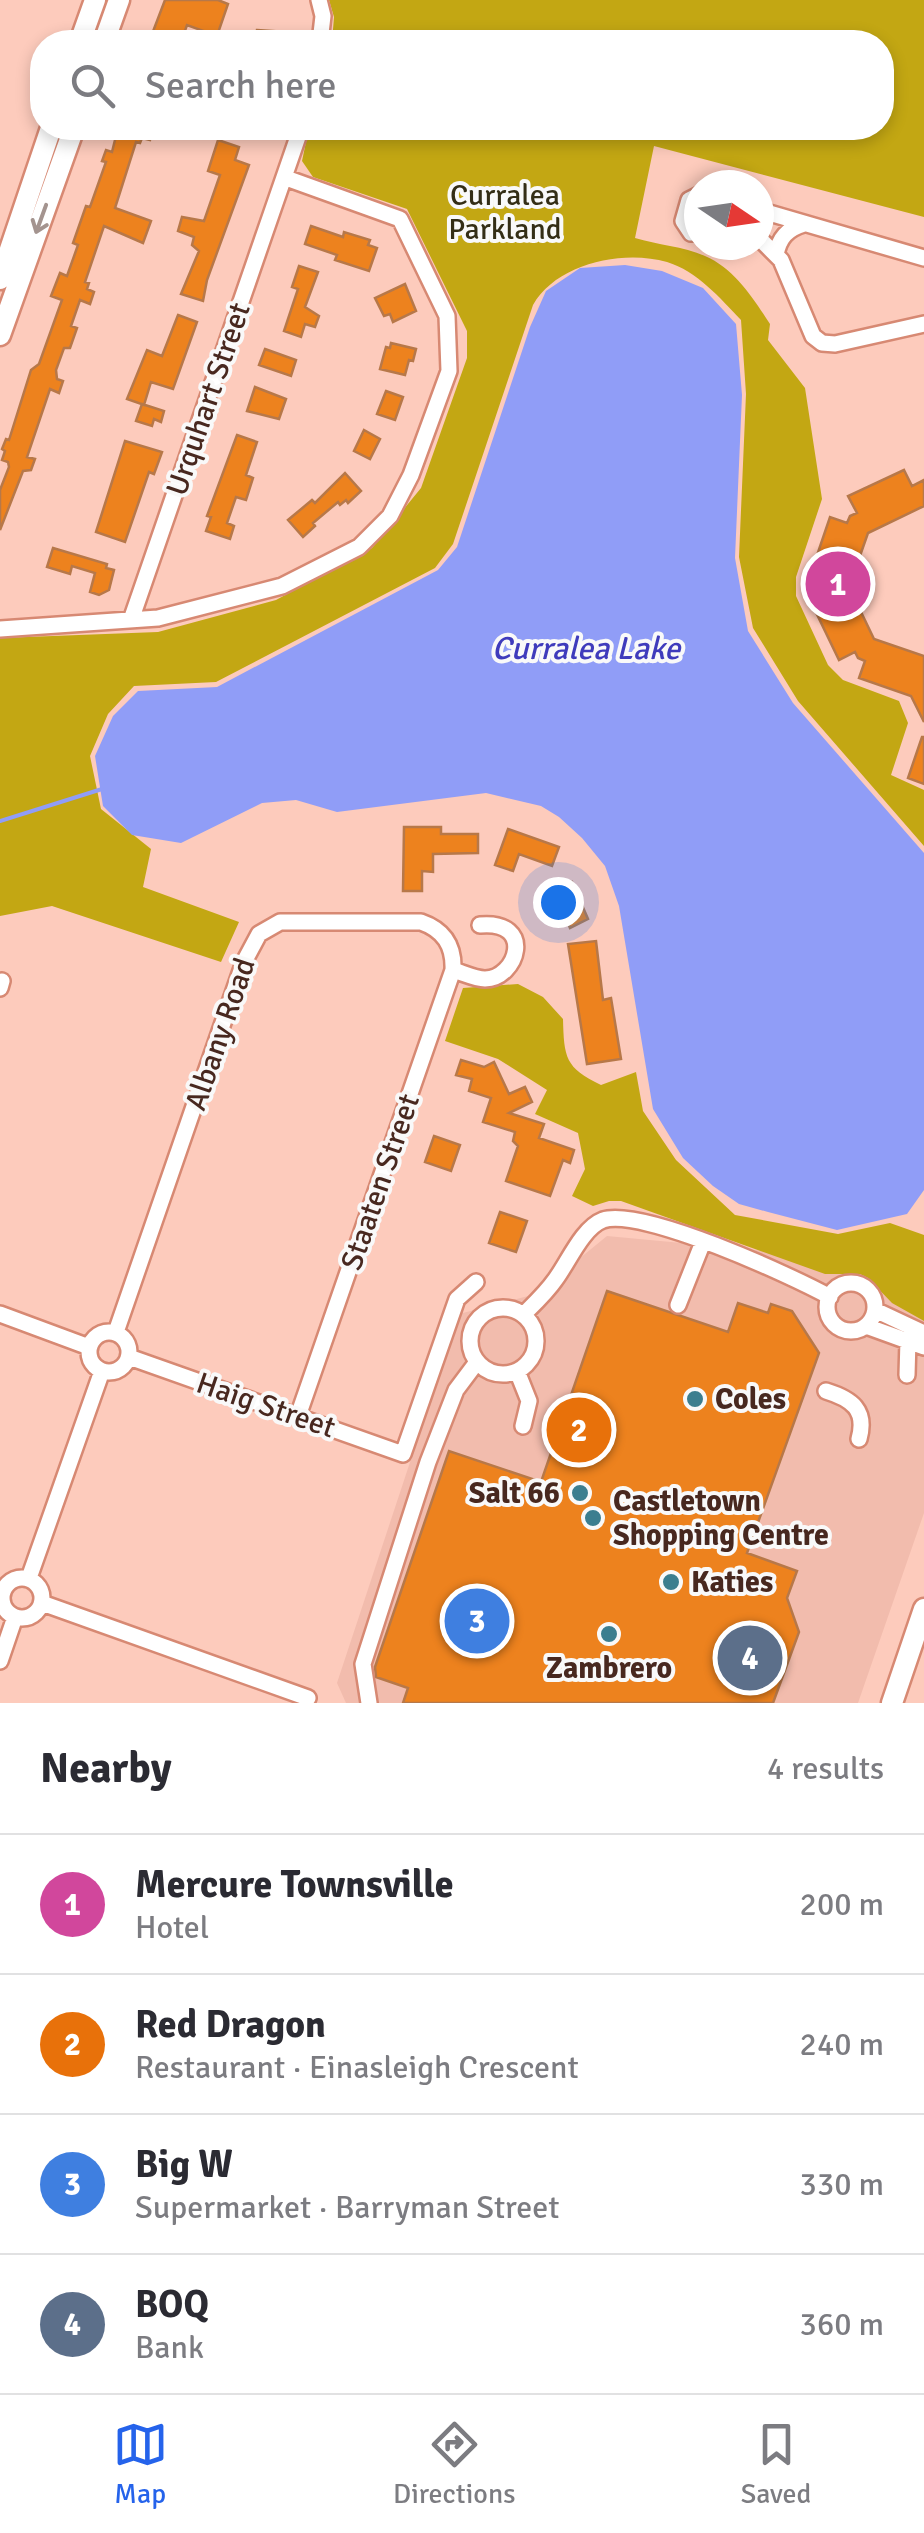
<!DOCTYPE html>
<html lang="en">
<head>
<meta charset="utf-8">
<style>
	:root { --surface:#fff; --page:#f7f7f7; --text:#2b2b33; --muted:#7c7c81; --line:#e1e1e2; --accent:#2563eb }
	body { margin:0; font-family:Signika,sans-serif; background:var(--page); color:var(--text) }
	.compass { position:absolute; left:684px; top:170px; width:90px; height:90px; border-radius:50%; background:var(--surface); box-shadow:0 5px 15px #0003; rotate:103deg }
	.you { position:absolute; left:558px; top:902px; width:35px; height:35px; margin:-25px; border:8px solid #fff; border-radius:50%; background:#1a73e8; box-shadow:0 0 0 15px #1a73e833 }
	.badge { display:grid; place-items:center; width:65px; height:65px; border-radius:50%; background:var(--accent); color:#fff; font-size:32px; font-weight:700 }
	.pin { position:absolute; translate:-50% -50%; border:5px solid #fff; box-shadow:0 2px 10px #0006 }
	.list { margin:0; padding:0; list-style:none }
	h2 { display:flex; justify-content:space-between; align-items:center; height:130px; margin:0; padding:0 40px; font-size:42px }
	h2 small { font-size:32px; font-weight:400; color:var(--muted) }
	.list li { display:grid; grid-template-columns:65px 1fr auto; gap:30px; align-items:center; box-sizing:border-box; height:140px; padding:0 40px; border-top:2px solid var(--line) }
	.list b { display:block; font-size:38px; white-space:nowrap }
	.list p { margin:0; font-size:32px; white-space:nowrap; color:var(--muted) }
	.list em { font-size:32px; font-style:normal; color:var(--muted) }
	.icon { flex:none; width:55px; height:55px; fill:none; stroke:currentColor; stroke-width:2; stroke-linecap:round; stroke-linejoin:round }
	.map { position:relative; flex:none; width:924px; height:1703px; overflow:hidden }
	.search { position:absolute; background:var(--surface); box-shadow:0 5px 15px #0003; left:30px; right:30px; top:30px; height:110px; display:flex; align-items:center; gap:25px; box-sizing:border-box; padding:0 35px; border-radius:40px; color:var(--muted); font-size:38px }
	.sheet { height:690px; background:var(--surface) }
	nav { display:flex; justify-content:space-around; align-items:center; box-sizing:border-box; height:140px; border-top:2px solid var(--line); background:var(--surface); font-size:28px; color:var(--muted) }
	nav a { display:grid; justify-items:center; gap:5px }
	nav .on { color:var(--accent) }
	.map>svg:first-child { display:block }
</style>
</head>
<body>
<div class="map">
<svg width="924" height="1703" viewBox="0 0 924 1703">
	<rect width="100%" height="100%" fill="#fdcbbc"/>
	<path fill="#f2bcad" d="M607 1236 872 1261 924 1281V1513L858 1703H346L337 1683 459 1314 536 1294Z"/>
	<path fill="#c3a713" d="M329 0H924V217L654 146 635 238C657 245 683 246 705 256 735 269 753 298 770 324L768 340 805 388 822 499 796 577V596L828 665 843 680 899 701 908 723 891 775 924 790V846L798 701 753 628 739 557 746 394 741 320C720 298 697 271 667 262 622 249 556 264 533 305L453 544 435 568 216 682 134 686 108 714 90 756 101 809 151 849 143 887 239 922 221 962 52 906 0 916V638L158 632 276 600 372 548 421 488 467 358V331L407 209 313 177 302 161 309 128H882V42H332L334 17Z
		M518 984 543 997 563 1019C564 1057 565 1068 601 1085L636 1072 643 1111 676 1160 735 1215 838 1234 890 1223 924 1235V1321L892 1303 868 1278 860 1274H825L621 1201H609L593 1206 572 1196 585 1169 578 1133 535 1114 547 1090 498 1059 445 1041 463 988Z"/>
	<path fill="#909df7" d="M625 265 662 271 703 288 736 324 742 395 735 558 748 631 793 703 924 853V1190L907 1214 837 1230 768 1212 739 1204 713 1186 683 1158 653 1109 619 906 605 866 582 838 559 817 541 806 486 793 337 812 296 800 262 803 181 843 132 835 103 806 95 756 113 716 138 691 217 687 438 570 457 547 530 327 546 291 580 268Z"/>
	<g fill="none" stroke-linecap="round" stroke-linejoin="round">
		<path stroke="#909df7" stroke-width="4" d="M0 821 102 789"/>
	</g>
	<path fill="#ed821e" stroke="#b77849" stroke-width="2.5" d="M165 0H218L228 4 217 36 187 25 181 42H149Z
		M257 30 286 32 285 42H256Z
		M118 128H154L150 140 142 138 140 143 136 142 115 208 151 221 143 243 104 226 85 282 89 283 87 289 94 292 90 304 80 300 71 326 77 328 70 348H64L56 370 57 379 63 381 59 393 50 389 27 457 35 459 31 470 23 471 0 530V490L9 467 8 462 2 460 5 451 2 449 6 439 9 440 31 370 39 364 62 300 51 296 60 273 67 276 78 245 73 243 79 226 86 206 90 207 106 162 102 161 106 150 112 152Z
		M218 140 239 147 235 160 249 165 207 280 203 301 181 294 199 251 192 245 194 237 178 231 182 217 204 221 220 175 208 171Z
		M311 226 343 237 344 232 370 240 368 245 377 248 369 271 335 260 337 255 305 244Z
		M299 266 318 272 305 307 319 316 315 327 305 324 301 337 284 331 298 289 292 287Z
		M405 284 416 311 393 322 390 314 384 316 375 298Z
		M178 315 197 322 173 389 151 382 144 405 127 399 147 350 162 356Z
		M391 343 416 349 413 361 409 360 405 375 380 369 386 347 390 348Z
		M265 349 296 360 291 376 259 365Z
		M255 387 286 399 279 419 247 411Z
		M386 391 403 397 395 420 377 414Z
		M142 404 164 411 161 422 154 419 152 426 136 421Z
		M364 430 380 439 370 459 354 451Z
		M237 435 257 442 246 475 253 478 246 500 236 497 227 523 234 526 230 539 206 531 211 517 207 516Z
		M125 441 162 452 154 474 149 472 125 542 96 532Z
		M904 470 912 486 924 480V506L868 533 849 587 874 639 924 656V722L911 696 859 678 865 661 858 658 855 652 839 660 812 604 827 596 824 589 827 582 810 576 830 517 847 523 850 516 857 513 848 496Z
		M345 473 361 491 348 503 346 500 340 505 338 502 313 523 315 526 303 537 288 520 312 500 315 503Z
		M53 548 107 564 106 568 114 570 109 590 99 595 90 592 95 573 72 566 70 574 47 567Z
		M922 737H924V784L908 778Z
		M404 827H441V834H478V853L433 854V872L422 871V891H403Z
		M508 829 559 847 552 866 519 854 513 871 495 865Z
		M572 882 588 919 570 928 554 890Z
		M596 941 603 1000 611 998 621 1059 587 1064 568 944Z
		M461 1060 484 1067 494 1062 509 1094 525 1087 532 1102 509 1113 544 1124 539 1138 574 1150 570 1163 563 1160 550 1196 506 1181 518 1146 513 1141 515 1132 483 1122 491 1098 469 1091 472 1079 456 1075Z
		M434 1136 460 1145 451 1171 425 1162Z
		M500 1212 527 1221 516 1252 489 1243Z
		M607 1291 728 1332 738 1303 768 1313 771 1304 792 1311 819 1353 747 1553 797 1571 787 1598 799 1632 773 1703H403L408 1688 376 1677 375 1667 449 1451 541 1482Z"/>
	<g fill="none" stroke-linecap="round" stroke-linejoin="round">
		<defs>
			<path id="minor" d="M319 0 323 16 320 42
				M699 195 689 200 683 221 691 233 699 232
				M759 210 924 258
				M759 238 781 260 813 336 822 343 835 344 924 324
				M776 255C779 238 787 229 804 224
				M131 620 301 128
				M0 629 158 618 282 586 359 547 390 516 411 475 449 371 447 316 400 219 286 178
				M453 970C463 973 476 979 485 979 517 979 536 920 480 925
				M0 988 2 981
				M827 1307a24 24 0 1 1 48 0a24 24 0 1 1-48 0Z
				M678 1305 703 1242
				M470 1341a33 33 0 1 1 66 0a33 33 0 1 1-66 0Z
				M875 1310 924 1333
				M0 1314 89 1347
				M523 1315C534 1304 546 1293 555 1280 568 1263 582 1228 603 1220 642 1207 792 1276 830 1297
				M866 1326 924 1347
				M89 1352a20 20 0 1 1 40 0a20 20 0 1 1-40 0Z
				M116 1332 244 962 259 934 280 922H421C444 930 454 946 453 970L298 1416
				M129 1357 403 1454 457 1299 476 1282
				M517 1371 529 1401 523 1426
				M907 1375 908 1340
				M826 1391C852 1399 867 1410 859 1439
				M2 1598a20 20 0 1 1 40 0a20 20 0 1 1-40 0Z
				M29 1578 102 1371
				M42 1603 308 1698
				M0 1661 15 1617
				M369 1703 363 1664 428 1462 456 1390 477 1362"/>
			<path id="major" d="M80 42 95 0
				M104 42 119 0
				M0 279 51 128
				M0 335 74 128
				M892 1703 924 1609"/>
		</defs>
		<use href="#minor" stroke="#d78973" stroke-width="20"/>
		<use href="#major" stroke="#d78973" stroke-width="25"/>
		<use href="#minor" stroke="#fff" stroke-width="15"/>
		<use href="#major" stroke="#fff" stroke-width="20"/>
	</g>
	<defs><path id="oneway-shaft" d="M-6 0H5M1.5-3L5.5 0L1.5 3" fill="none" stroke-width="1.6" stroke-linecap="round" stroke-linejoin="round" transform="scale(2.5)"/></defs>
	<use stroke="#a4948f" href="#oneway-shaft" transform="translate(41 219) rotate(110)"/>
	<g fill="#3c7e8f" stroke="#f9f9f9" stroke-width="4">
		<circle cx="695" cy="1399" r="10"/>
		<circle cx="580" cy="1493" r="10"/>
		<circle cx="593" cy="1518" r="10"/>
		<circle cx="671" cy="1582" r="10"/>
		<circle cx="609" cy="1634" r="10"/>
	</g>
	<g text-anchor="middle" stroke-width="8" stroke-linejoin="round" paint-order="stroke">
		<g font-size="30" fill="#342e16" stroke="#f9f9f9">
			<text x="505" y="205">Curralea<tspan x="505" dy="34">Parkland</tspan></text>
		</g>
		<g font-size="30" fill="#48281f" stroke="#f9f9f9">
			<text transform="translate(208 399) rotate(-71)" y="10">Urquhart Street</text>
			<text transform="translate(220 1034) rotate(-71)" y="10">Albany Road</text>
			<text transform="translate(380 1182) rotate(-71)" y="10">Staaten Street</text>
			<text transform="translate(266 1405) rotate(19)" y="10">Haig Street</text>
		</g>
		<g font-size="30" font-weight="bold" fill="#48281f" stroke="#f9f9f9" text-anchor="start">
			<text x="715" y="1409">Coles</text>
			<text x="560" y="1503" text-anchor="end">Salt 66</text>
			<text x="613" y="1511">Castletown<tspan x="613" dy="34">Shopping Centre</tspan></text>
			<text x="691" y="1592">Katies</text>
			<text x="609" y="1678" text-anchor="middle">Zambrero</text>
		</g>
		<g font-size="32" font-style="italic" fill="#3f3bbc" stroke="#f9f9f9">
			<text x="586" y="659">Curralea Lake</text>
		</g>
	</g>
</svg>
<svg class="compass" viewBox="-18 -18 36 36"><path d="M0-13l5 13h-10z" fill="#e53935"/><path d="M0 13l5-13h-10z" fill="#7c7c81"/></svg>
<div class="you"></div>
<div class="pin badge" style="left:838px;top:584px;background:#d1479c">1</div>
<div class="pin badge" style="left:579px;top:1430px;background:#e8710a">2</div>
<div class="pin badge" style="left:477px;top:1621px;background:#3f7fe0">3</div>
<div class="pin badge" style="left:750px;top:1658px;background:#5c6f8a">4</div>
<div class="search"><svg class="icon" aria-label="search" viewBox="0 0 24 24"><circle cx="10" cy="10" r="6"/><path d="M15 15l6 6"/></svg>Search here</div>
</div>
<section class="sheet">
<h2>Nearby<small>4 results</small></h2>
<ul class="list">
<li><span class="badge" style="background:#d1479c">1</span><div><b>Mercure Townsville</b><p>Hotel</p></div><em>200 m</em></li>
<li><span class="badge" style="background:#e8710a">2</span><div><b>Red Dragon</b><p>Restaurant · Einasleigh Crescent</p></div><em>240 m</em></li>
<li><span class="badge" style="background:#3f7fe0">3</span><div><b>Big W</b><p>Supermarket · Barryman Street</p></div><em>330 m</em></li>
<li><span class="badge" style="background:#5c6f8a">4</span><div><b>BOQ</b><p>Bank</p></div><em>360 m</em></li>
</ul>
</section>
<nav>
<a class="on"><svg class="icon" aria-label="map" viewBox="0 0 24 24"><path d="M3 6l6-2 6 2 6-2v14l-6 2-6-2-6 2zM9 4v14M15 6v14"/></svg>Map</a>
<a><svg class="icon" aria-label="directions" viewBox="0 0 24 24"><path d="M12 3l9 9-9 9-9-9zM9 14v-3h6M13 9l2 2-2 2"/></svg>Directions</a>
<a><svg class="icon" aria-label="saved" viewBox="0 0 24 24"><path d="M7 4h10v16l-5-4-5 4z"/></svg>Saved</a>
</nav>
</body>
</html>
